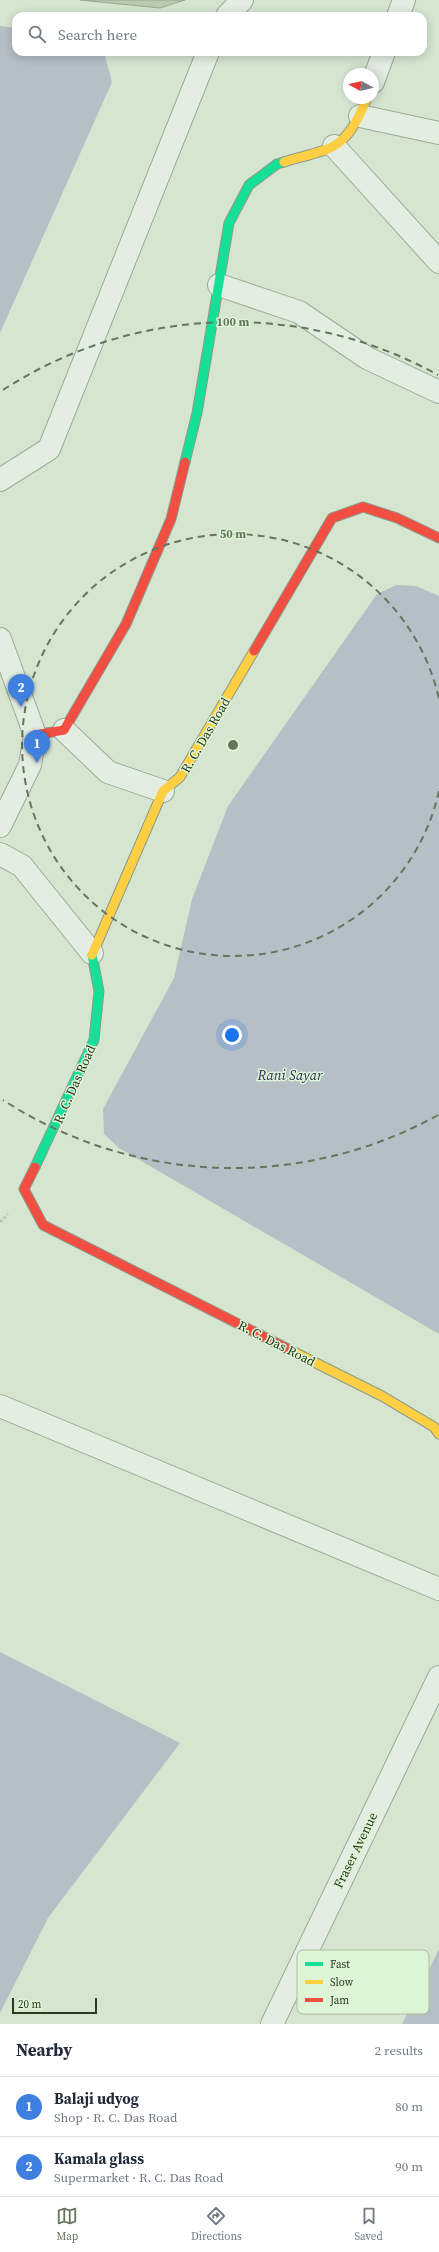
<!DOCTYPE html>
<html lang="en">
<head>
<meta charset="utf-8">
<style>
	:root { --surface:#fff; --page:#f2f2f3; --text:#1f2937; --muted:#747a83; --line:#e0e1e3; --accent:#66765e }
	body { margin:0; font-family:"Source Serif 4",serif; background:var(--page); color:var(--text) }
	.compass { position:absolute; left:343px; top:68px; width:36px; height:36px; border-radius:50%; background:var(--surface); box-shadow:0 2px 10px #0003; rotate:278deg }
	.scale { position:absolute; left:12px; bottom:10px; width:85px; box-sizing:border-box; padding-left:4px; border:2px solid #2b3a20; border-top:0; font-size:11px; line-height:14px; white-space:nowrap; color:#2b3a20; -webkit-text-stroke:3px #ddf5d6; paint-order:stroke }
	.you { position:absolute; left:232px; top:1035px; width:14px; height:14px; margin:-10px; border:3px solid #fff; border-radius:50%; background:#1a73e8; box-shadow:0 0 0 6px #1a73e833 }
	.badge { display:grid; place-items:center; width:26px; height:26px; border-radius:50%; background:var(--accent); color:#fff; font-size:13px; font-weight:700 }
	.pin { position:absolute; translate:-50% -33px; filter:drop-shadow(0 1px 2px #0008) }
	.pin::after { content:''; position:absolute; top:21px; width:14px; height:12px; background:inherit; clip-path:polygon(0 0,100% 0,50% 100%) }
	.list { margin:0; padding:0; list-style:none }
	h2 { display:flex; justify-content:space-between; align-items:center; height:52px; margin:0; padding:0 16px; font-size:17px }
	h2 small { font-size:13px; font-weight:400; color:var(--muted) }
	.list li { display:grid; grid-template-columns:26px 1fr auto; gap:12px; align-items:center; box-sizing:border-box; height:60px; padding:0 16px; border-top:1px solid var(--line) }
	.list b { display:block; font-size:15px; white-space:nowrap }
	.list p { margin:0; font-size:13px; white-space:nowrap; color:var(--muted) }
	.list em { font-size:13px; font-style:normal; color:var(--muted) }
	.icon { flex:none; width:22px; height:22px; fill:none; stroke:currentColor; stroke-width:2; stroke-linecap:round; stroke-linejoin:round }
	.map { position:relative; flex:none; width:439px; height:2024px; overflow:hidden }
	.search { position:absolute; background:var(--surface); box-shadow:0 2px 10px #0003; left:12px; right:12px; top:12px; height:44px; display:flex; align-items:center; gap:10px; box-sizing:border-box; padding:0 14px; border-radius:12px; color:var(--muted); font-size:15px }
	.sheet { height:172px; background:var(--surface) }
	nav { display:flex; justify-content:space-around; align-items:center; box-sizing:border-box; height:56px; border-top:1px solid var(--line); background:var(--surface); font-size:11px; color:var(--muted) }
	nav a { display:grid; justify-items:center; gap:2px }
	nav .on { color:var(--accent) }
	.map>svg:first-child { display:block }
</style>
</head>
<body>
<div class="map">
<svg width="439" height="2024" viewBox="0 0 439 2024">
	<rect width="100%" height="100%" fill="#d5e5d0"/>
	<path fill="#b6bec6" d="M0 26 16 28V52H104L112 82 0 333Z
		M396 585 416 586 439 596V1334L119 1148 104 1134 103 1109 174 978 192 899 228 806 377 594Z
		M0 1652 180 1743 48 1918 0 2013Z
		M439 1949V2024H402Z"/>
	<path fill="#bbc9b1" stroke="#98a68f" d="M80 0H185L160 8Z"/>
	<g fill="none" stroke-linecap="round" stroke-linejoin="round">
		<defs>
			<path id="street" d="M227 16 242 0
				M398 16 404 0
				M373 82 384 52
				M360 116 439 133
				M334 146 439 262
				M219 285 299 312 367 358 439 392
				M0 480 49 449 208 52
				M0 639 35 735 30 765 0 826
				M64 730 108 772 163 791
				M0 854 22 866 92 953
				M0 1406 439 1589
				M272 2024 439 1677"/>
			<path id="fast" d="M185 462 197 413 229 223 249 185 277 164 284 162
				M35 1167 94 1040 99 991 92 955"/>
			<path id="slow" d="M284 162C298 157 322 153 334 146 351 136 360 115 367 98
				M92 955 163 791 180 777 254 651
				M290 1350 382 1396 434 1427 439 1434"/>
			<path id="jam" d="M254 651 332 518 363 507 397 518 439 538
				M35 735 64 730 126 624 171 519 185 462
				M35 1167 24 1189 43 1225 290 1350"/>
		</defs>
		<use href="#street" stroke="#9eaa98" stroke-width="24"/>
		<use href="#fast" stroke="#8e9a88" stroke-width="11"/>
		<use href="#slow" stroke="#8e9a88" stroke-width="11"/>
		<use href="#jam" stroke="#8e9a88" stroke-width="11"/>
		<path stroke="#bcc6b8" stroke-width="2.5" stroke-dasharray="3 2" stroke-linecap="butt" d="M0 1222 8 1214"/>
		<use href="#street" stroke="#e3ede1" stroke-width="22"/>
		<use href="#fast" stroke="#16e098" stroke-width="9"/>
		<use href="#slow" stroke="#ffcf43" stroke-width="9"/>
		<use href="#jam" stroke="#f24e42" stroke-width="9"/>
	</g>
	<g fill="none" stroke="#66765e" stroke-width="2" stroke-dasharray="7 5">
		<path d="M439 791A211 211 0 1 1 439 699"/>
		<path d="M438 1115A423 423 0 0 1 3 1100M3 390A423 423 0 0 1 438 375"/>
	</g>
	<g text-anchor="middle" stroke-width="3" stroke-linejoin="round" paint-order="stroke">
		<g font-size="13" fill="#2b3a20" stroke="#ddf5d6">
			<text transform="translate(205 735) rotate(-60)" y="5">R. C. Das Road</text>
			<text transform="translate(74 1084) rotate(-66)" y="5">R. C. Das Road</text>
			<text transform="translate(277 1343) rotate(27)" y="5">R. C. Das Road</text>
			<text transform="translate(355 1850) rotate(-64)" y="5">Fraser Avenue</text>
		</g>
		<g font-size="14" font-style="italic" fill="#303059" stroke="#ddf5d6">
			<text x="290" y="1080">Rani Sayar</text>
		</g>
	</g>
	<rect x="297" y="1950" width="132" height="64" rx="6" fill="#ddf5d6" stroke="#a8bd9f" stroke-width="1"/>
	<rect x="305" y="1962" width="18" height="4" fill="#16e098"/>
	<rect x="305" y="1980" width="18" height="4" fill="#ffcf43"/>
	<rect x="305" y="1998" width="18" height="4" fill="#f24e42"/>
	<g font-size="11" fill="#2b3a20">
		<text x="330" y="1968">Fast</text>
		<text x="330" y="1986">Slow</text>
		<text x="330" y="2004">Jam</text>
	</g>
	<circle cx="233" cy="745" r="6" fill="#66765e" stroke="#ddf5d6" stroke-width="2"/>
	<g font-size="12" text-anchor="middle" font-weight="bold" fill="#66765e" stroke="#ddf5d6" stroke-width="3" stroke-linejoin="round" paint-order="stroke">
		<text x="233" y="326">100 m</text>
		<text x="233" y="538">50 m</text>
	</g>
</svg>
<svg class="compass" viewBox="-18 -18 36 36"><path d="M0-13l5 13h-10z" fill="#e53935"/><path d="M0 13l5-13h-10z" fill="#747a83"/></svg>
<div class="scale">20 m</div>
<div class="you"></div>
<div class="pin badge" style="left:37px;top:763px;background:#3f7fe0">1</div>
<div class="pin badge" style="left:21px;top:707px;background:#3f7fe0">2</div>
<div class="search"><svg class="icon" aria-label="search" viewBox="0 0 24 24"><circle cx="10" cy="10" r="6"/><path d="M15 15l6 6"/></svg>Search here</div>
</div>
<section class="sheet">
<h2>Nearby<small>2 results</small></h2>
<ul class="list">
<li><span class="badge" style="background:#3f7fe0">1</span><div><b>Balaji udyog</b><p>Shop · R. C. Das Road</p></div><em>80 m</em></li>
<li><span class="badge" style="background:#3f7fe0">2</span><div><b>Kamala glass</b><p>Supermarket · R. C. Das Road</p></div><em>90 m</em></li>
</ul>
</section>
<nav>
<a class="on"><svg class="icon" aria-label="map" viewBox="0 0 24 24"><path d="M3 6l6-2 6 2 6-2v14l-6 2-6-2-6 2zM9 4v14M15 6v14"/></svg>Map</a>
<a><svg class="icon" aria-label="directions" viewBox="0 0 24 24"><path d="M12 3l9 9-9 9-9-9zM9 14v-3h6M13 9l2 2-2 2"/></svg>Directions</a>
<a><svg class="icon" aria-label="saved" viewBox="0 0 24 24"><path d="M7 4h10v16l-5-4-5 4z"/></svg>Saved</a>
</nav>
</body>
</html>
